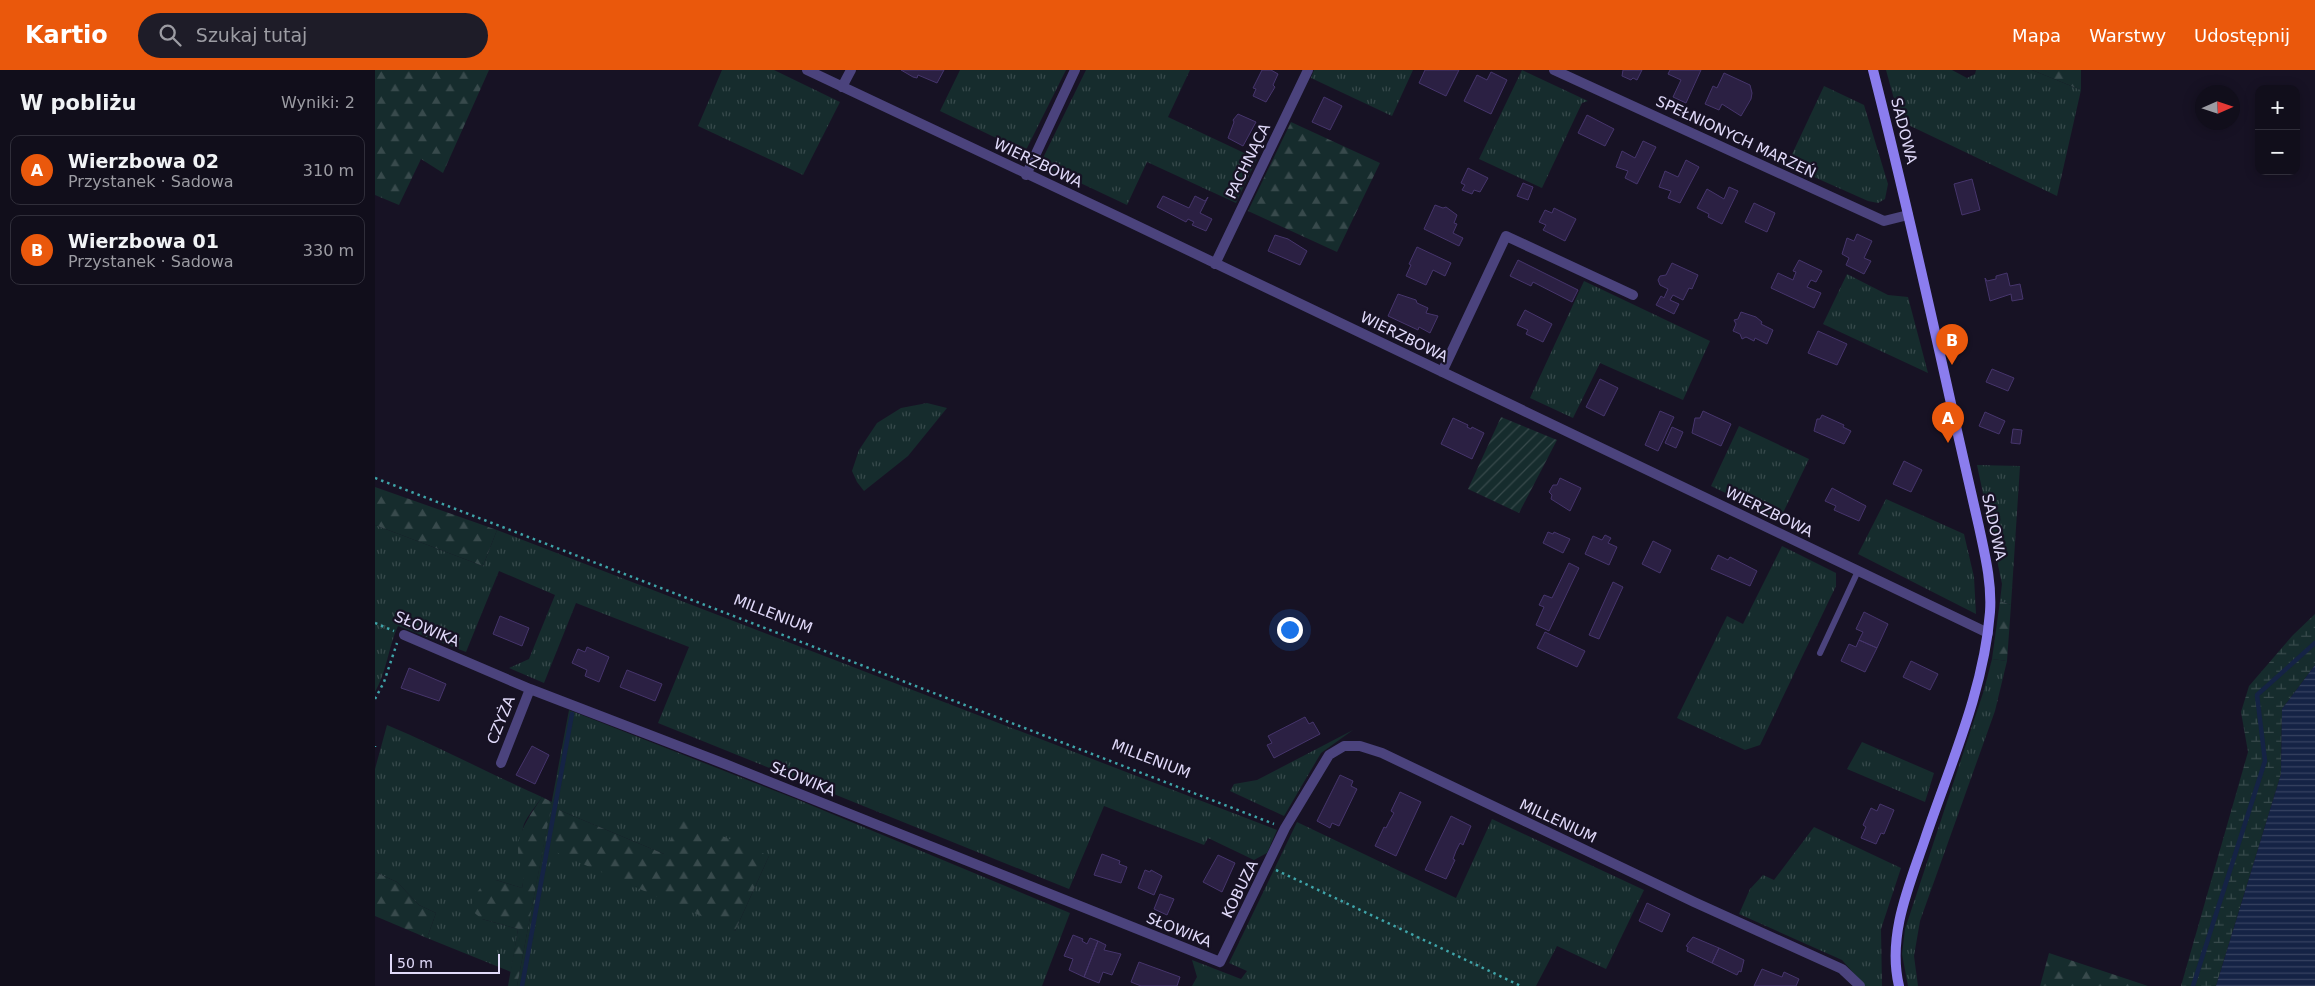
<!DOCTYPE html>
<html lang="pl">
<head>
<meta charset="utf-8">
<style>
	:root { --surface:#110e1b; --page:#1e1c28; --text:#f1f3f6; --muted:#9c9ca3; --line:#302e3a; --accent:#ea580c }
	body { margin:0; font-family:"DejaVu Sans",sans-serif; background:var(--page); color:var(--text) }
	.controls { position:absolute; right:15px; top:15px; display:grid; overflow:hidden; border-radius:10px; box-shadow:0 2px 12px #0003 }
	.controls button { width:45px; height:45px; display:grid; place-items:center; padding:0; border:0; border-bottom:1px solid var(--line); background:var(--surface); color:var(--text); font:25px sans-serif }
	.compass { position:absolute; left:1820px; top:15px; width:45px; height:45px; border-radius:50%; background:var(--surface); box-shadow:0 2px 12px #0003; rotate:87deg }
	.scale { position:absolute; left:15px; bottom:12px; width:110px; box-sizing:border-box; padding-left:5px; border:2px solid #e1dafa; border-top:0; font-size:14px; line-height:18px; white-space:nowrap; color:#e1dafa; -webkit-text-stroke:4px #171224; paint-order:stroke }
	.you { position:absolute; left:914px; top:559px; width:18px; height:18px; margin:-12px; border:4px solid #fff; border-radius:50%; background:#1a73e8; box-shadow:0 0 0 8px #1a73e833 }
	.badge { display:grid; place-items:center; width:32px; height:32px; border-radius:50%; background:var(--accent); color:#fff; font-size:16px; font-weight:700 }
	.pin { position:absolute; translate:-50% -41px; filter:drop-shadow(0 1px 2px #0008) }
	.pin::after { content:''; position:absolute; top:26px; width:18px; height:15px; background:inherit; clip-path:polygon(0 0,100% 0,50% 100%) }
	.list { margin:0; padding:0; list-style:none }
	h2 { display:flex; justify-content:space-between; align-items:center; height:65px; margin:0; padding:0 20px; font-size:21px }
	h2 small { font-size:16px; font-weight:400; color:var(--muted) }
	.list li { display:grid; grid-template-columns:32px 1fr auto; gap:15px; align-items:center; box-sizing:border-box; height:70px; margin:0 10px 10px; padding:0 10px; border:1px solid var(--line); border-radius:10px }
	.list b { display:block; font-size:19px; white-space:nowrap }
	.list p { margin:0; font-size:16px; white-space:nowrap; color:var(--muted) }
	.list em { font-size:16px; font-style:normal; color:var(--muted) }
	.icon { flex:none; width:28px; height:28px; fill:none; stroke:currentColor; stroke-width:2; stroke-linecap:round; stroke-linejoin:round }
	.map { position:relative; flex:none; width:1940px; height:916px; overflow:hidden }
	header { display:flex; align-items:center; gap:30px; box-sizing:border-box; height:70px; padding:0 25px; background:var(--accent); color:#fff }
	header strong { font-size:24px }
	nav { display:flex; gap:28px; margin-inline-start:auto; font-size:18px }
	.search { width:350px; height:45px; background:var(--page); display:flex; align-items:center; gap:12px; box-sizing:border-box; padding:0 18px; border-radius:28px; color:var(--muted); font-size:19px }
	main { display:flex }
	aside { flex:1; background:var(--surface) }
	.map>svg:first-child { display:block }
</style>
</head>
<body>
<header>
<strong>Kartio</strong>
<div class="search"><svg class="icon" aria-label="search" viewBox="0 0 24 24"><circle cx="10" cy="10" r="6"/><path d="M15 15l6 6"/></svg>Szukaj tutaj</div>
<nav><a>Mapa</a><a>Warstwy</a><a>Udostępnij</a></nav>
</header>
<main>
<aside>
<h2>W pobliżu<small>Wyniki: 2</small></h2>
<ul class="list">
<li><span class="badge">A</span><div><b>Wierzbowa 02</b><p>Przystanek · Sadowa</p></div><em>310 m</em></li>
<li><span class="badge">B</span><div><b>Wierzbowa 01</b><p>Przystanek · Sadowa</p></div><em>330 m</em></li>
</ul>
</aside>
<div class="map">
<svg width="1940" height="916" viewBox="0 0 1940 916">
	<defs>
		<pattern id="grass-tufts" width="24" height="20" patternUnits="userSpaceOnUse" patternTransform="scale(1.25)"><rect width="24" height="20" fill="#162c2d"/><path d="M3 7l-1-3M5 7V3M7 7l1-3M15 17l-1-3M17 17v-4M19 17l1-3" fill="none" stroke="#384a4c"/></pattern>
		<pattern id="forest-firs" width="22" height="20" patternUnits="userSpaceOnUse" patternTransform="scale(1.25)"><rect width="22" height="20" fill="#162c2d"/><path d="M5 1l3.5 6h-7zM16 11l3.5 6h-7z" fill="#384a4c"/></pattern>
		<pattern id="wetland-marsh" width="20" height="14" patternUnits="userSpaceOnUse" patternTransform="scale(1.25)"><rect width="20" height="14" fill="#162c2d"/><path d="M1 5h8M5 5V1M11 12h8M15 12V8" fill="none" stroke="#384a4c"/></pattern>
		<pattern id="garden-furrows" width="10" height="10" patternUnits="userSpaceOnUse" patternTransform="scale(1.25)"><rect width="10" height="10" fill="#162c2d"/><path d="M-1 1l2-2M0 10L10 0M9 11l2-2" fill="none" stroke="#384a4c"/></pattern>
		<pattern id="water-rules" width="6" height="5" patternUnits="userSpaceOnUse" patternTransform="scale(1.25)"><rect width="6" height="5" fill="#152345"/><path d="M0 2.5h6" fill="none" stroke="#374261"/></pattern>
	</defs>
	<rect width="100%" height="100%" fill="#171224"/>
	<path fill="url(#grass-tufts)" fill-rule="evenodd" d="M347 0H399L465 32 428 105 323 56Z
		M585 0H691L650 82 565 41Z
		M711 0H815L793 47 882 89 861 133 772 92 752 135 665 94Z
		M939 0H1038L1017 46 936 8Z
		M1147 0 1213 31 1207 33 1167 118 1104 89Z
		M1511 0H1577L1592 8 1600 4 1601 0H1657L1706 20 1682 126 1525 51Z
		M1449 16 1489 35 1513 114 1510 129 1503 133 1493 131 1412 95Z
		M1472 204 1513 225 1533 227 1553 303 1448 254Z
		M1209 211 1335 271 1308 330 1225 293 1198 348 1155 328Z
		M552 333 572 338 533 386 489 421 482 412 477 401 484 380 502 353 526 338Z
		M1364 356 1434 389 1405 449 1336 416Z
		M1602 395 1645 396 1636 535 1625 531 1627 514Z
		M1511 429 1589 464 1599 507 1601 544 1483 484Z
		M0 455 108 496 122 460 902 760 892 783 879 790 833 768 829 775 729 736 694 819 283 653 314 577 201 533 169 613 134 598 154 589 180 525 124 501 91 582 23 556C13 578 12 601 0 622Z
		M1407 476 1461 503V516L1385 675 1370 680 1302 648 1352 546 1368 554Z
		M1617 589 1632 591 1620 641 1545 851 1539 886 1543 916H1533L1527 884 1530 859 1609 620Z
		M194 640 421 729 695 843 667 916H142ZM184 740 289 784 394 786 360 861Z
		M12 655C65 677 115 704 167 727 161 736 153 745 149 754 143 772 152 800 147 818L121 810 107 849 143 859 136 902 52 868 61 843 44 835 22 812 0 802V699Z
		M978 660 946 683 909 746 855 721 859 714 882 710Z
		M1487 672 1559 703 1550 732 1472 699Z
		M1117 749 1269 820 1231 899 1182 876 1161 916H817L822 907 817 890 866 909 872 901 854 893 922 752 1081 828Z
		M1439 757 1526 798 1506 859 1507 916H1490L1467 890 1364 844 1375 819 1388 805 1399 810Z"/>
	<path fill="url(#forest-firs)" d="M0 0H114L68 103 46 89 24 135 0 125Z
		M1657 0H1706V20Z
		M916 52 1005 93 962 182 873 141Z
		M0 417 122 460 108 496 0 455Z
		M1625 531 1636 535 1632 591 1617 589Z
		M167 727 177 732 142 916H133L143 859 107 849 97 841 98 828 109 813 121 810 147 818C151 802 143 795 143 780 143 760 157 743 167 727Z
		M184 740 289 784 305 748 394 786 360 861 176 780Z
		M0 802 22 812 44 835 61 843 52 868 0 846Z
		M1674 883 1773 916H1665Z"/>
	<path fill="url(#wetland-marsh)" d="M1940 544V595L1907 639 1906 704 1841 916H1806L1873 682 1866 642 1874 616 1918 565Z"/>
	<path fill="url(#garden-furrows)" d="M1126 347 1182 370 1144 443 1093 419Z"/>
	<path fill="url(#water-rules)" d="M1940 595V916H1841L1906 704 1907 639Z"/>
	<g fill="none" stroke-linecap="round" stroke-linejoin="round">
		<path stroke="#152345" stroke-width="4.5" d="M147 916 197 644
			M1818 916 1890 691 1882 625 1940 573"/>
	</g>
	<path fill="#2b2043" stroke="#46356c" d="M526 0H569L562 13 543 5 542 8 538 7Z
		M887 0H896L903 4 898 15 900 17 891 32 878 26 881 19 878 18Z
		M1050 0H1084L1071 26 1044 13Z
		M1248 0H1267L1262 10 1258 8 1256 10 1247 6Z
		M1295 0H1326L1311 33 1298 27 1306 10 1293 4Z
		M1116 2 1132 10 1116 44 1089 31 1102 5 1112 10Z
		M1349 3 1375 15 1377 23 1376 29 1366 46 1347 34 1344 40 1330 34 1338 16 1342 18Z
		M949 27 967 36 955 60 937 52Z
		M863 44 881 52 868 76 853 68 859 52 858 50Z
		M1212 45 1239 59 1230 76 1203 63Z
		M1268 71 1281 77 1262 114 1250 108 1253 101 1241 97 1247 81 1260 88Z
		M1311 90 1324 97 1305 133 1293 128 1296 121 1284 117 1290 101 1303 107Z
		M1093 98 1113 108 1105 122 1099 120 1097 124 1087 120 1090 115 1086 113Z
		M1597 109 1605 140 1587 145 1579 114Z
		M1148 113 1158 117 1153 130 1142 126Z
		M1354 117 1363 121 1347 154 1333 147 1334 144 1322 138 1332 119 1349 129Z
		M788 126 814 138 820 126 830 131 833 127 825 143 837 149 831 161 817 155 819 152 813 149 811 152 782 137Z
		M1379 133 1400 143 1392 162 1370 152Z
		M1060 135 1068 138 1071 137 1082 145 1079 153 1082 154 1078 163 1088 168 1084 176 1049 159Z
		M1179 138 1201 149 1190 171 1168 160 1171 155 1164 152 1170 140 1177 143Z
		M1482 164 1497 171 1489 188 1496 191 1489 204 1471 195 1474 188 1467 184 1472 168 1479 171Z
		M900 165 913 169 932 181 925 195 893 181Z
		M1042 177 1076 193 1070 206 1058 200 1051 215 1031 206 1036 195 1034 194Z
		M1143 190 1203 220 1197 232 1158 212 1156 216 1135 206Z
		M1424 190 1447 201 1441 212 1436 210 1432 217 1446 223 1439 238 1396 218 1403 203 1418 210 1421 202 1418 201Z
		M1297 193 1323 205 1317 219 1314 218 1308 230 1298 225 1295 230 1304 234 1299 244 1281 235 1286 226 1289 228 1293 219 1285 215 1283 210 1285 206 1291 205Z
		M1632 203 1635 216 1645 214 1648 229 1637 231 1636 224 1615 231 1610 208 1612 211 1621 209V206Z
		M1023 224 1041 230 1042 233 1053 238 1051 243 1063 246 1055 263 1044 257 1043 260 1013 246Z
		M1150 240 1177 254 1168 272 1151 264 1153 260 1142 255Z
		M1366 242 1381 247 1387 252 1386 254 1398 260 1392 274 1380 268 1379 271 1371 267 1367 269 1365 264 1358 261 1361 254 1359 250 1363 249Z
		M1443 261 1472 274 1462 295 1433 283Z
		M1617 299 1639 308 1633 321 1611 312Z
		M1225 309 1243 318 1229 346 1211 337Z
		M1285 341 1299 347 1283 381 1270 375Z
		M1328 341 1356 354 1346 376 1317 363 1320 348H1325Z
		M1610 342 1630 351 1624 364 1604 356Z
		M1447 345 1469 355 1468 357 1476 361 1469 374 1439 361 1442 349H1445Z
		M1078 348 1093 355 1092 357 1096 359 1097 357 1109 363 1097 389 1066 374Z
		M1297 357 1308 362 1301 378 1290 373Z
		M1638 359 1647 360 1645 374 1636 373Z
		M1529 391 1547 400 1536 422 1518 414Z
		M1185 408 1206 418 1195 441 1176 429 1177 425 1174 422 1178 415H1182Z
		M1457 418 1491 436 1484 451 1459 440 1461 436 1450 431Z
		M1173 462 1178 464 1179 462 1195 469 1188 483 1168 473Z
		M1230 465 1236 468 1233 473 1242 477 1234 495 1210 484 1218 466 1227 470Z
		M1278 471 1296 480 1285 503 1267 494Z
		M1343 485 1353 490 1355 487 1382 501 1375 516 1336 499Z
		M1194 493 1204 498 1174 561 1161 555 1169 537 1164 535 1169 525 1177 528Z
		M1238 512 1248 517 1224 569 1214 565Z
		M1489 542 1513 554 1502 578 1484 570 1488 562 1481 559Z
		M125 546 154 558 147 576 118 564Z
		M1170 562 1210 581 1202 597 1162 578Z
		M1484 570 1502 578 1490 602 1466 591 1474 574 1481 577Z
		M212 577 234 587 224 612 210 606 212 600 197 593 203 579 210 582Z
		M1536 591 1563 604 1555 620 1528 607Z
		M34 598 71 614 64 631 26 618Z
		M252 600 287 614 280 631 245 617Z
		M930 647 934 654 938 652 945 664 899 688 892 675 897 673 893 666Z
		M157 676 174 685 160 714 141 705Z
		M965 705 978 711 976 716 982 719 964 756 957 753 955 758 942 751Z
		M1025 722 1046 732 1021 786 1000 776 1009 757 1011 758 1015 750 1019 743 1016 741Z
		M1505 734 1519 740 1509 764 1506 763 1501 774 1486 768 1491 757 1488 755 1496 738 1502 741Z
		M1076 746 1096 756 1088 775 1085 773 1081 781 1078 789 1080 790 1071 809 1050 800Z
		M727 784 745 791 744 794 752 797 746 813 719 805Z
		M843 785 860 793 847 822 828 812Z
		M770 800 775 802 776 800 787 806 779 825 763 818Z
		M785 824 799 829 792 845 779 839Z
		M1272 833 1295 844 1287 862 1264 851Z
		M698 865 708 869 707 871 712 874 715 868 723 871 709 907 694 900 698 889 689 886Z
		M1318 867 1344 878 1337 893 1312 881 1313 877 1311 876Z
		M723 871 731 875 729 880 746 884 737 905 728 902 724 913 709 907Z
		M1344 878 1369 890 1366 902 1364 901 1362 905 1337 893Z
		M764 892 805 907 802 916H766L756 912Z
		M1387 899 1407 907 1409 902 1424 909 1421 916H1379Z"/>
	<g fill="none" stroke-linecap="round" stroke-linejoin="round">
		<path stroke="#3fa4a9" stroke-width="2.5" stroke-dasharray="2.5 4" stroke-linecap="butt" d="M0 408 899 754
			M0 553 19 561
			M0 629 9 612 22 573
			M0 676V677
			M901 800 1146 916"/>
		<path stroke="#4b437d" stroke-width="6" d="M1445 583 1483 501"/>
		<path stroke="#4b437d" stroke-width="10" d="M432 0 750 150 1613 563
			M1179 0 1509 151 1533 145
			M467 17 476 0
			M651 105 700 0
			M840 194 933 0
			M1067 302 1131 166 1258 225
			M29 565 155 619 350 694 845 892 910 758 954 685 969 676H985L1007 683 1319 832 1467 899 1485 916
			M126 693 155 619"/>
		<path stroke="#8b7dee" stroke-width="10" d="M1498 0C1529 121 1556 243 1583 365 1590 396 1597 426 1604 457 1610 485 1617 513 1615 542 1609 620 1575 695 1550 769 1534 816 1512 866 1524 916"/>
	</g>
	<g text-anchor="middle" stroke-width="4.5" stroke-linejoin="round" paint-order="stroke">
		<g font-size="15" fill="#e1dafa" stroke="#171224">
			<text transform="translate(1529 61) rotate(76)" y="5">SADOWA</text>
			<text transform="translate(1361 67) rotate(25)" y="5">SPEŁNIONYCH MARZEŃ</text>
			<text transform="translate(873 91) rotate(-64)" y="5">PACHNĄCA</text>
			<text transform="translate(663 93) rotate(25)" y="5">WIERZBOWA</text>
			<text transform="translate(1029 267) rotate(26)" y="5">WIERZBOWA</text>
			<text transform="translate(1394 442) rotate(26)" y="5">WIERZBOWA</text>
			<text transform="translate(1619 457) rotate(78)" y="5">SADOWA</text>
			<text transform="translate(398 544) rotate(21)" y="5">MILLENIUM</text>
			<text transform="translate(52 559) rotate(23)" y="5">SŁOWIKA</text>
			<text transform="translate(126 650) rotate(-68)" y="5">CZYŻA</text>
			<text transform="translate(776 689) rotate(21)" y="5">MILLENIUM</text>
			<text transform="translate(428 709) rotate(22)" y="5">SŁOWIKA</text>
			<text transform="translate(1183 751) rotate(25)" y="5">MILLENIUM</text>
			<text transform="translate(865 819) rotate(-64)" y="5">KOBUZA</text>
			<text transform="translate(804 860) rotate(22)" y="5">SŁOWIKA</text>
		</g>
	</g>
</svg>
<div class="controls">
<button>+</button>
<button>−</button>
</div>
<svg class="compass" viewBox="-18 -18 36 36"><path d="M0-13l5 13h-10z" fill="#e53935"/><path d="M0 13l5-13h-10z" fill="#9c9ca3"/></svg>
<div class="scale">50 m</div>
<div class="you"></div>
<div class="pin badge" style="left:1573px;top:373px">A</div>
<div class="pin badge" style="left:1577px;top:295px">B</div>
</div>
</main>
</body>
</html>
